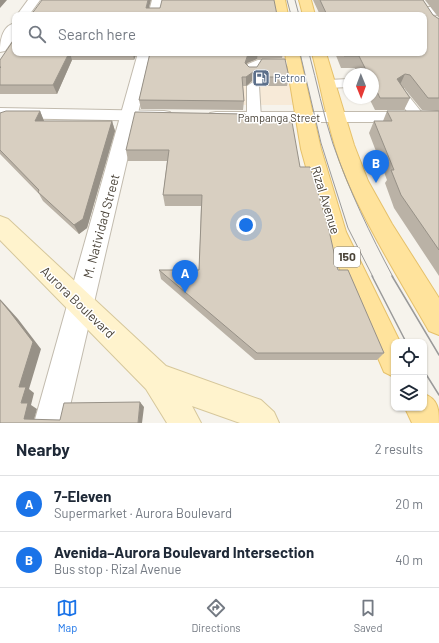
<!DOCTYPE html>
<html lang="en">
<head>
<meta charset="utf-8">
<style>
	:root { --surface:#fff; --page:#f2f2f3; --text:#1f2937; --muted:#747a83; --line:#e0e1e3; --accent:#1a73e8 }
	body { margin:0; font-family:Barlow,sans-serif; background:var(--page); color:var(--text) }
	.controls { position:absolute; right:12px; bottom:12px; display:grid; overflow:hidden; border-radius:8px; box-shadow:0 1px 3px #0004 }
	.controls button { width:36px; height:36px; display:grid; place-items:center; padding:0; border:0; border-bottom:1px solid var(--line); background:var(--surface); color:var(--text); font:20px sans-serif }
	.compass { position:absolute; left:343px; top:68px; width:36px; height:36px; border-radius:50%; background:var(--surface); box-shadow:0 1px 3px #0004; rotate:179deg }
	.you { position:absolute; left:246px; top:225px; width:14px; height:14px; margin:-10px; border:3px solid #fff; border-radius:50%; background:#1a73e8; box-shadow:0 0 0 6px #1a73e833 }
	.badge { display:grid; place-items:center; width:26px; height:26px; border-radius:50%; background:var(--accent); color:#fff; font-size:13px; font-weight:700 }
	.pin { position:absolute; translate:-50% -33px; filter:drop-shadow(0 1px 2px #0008) }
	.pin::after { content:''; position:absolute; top:21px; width:14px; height:12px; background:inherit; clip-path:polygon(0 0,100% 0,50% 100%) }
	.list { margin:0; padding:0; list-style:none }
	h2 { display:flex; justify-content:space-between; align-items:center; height:52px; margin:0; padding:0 16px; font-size:17px }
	h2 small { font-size:13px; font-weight:400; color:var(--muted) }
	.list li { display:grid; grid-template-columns:26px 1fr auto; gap:12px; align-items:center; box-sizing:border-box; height:56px; padding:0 16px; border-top:1px solid var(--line) }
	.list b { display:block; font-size:15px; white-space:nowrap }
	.list p { margin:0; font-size:13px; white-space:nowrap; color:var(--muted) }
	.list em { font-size:13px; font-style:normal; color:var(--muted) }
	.icon { flex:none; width:22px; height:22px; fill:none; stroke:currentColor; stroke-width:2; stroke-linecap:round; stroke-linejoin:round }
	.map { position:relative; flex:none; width:439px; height:423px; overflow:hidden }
	.search { position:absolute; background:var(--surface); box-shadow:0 1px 3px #0004; left:12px; right:12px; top:12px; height:44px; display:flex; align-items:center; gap:10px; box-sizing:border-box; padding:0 14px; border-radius:8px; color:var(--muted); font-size:15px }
	.sheet { height:164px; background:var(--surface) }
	nav { display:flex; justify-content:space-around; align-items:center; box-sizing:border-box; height:56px; border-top:1px solid var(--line); background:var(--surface); font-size:11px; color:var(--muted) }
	nav a { display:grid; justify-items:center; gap:2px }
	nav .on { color:var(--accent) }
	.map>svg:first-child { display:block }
</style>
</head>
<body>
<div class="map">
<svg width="439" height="423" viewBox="0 0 439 423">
	<rect width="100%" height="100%" fill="#f6f3ec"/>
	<path fill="#f7ead8" d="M222 53H285L296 105H223Z"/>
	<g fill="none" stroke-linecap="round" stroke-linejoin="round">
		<defs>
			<path id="service" d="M258 60H294L300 63 294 66H260L256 74H248L246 71 248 64Z
				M349 79V87L328 88 322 84 328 80Z
				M253 82 259 86 261 118 259 121H249L247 118V86Z
				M399 88 403 89 423 114 425 117 423 120H413L393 92Z"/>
			<path id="minor" d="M28 0H40L29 15H17Z
				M152 0H164L160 15H148Z
				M426 7H439V15L422 14 420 11Z
				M15 23V37L5 51 0 52C0 41 2 26 15 23Z
				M138 53H152L66 423H34Z"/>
			<path id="tertiary" d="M0 108 164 111 170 112 173 116 170 120 164 121 0 118Z
				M216 112H439V122H216L210 121 207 117 210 113Z"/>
			<path id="secondary" d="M0 216 8 219 166 366 261 400 274 412 279 423H240L192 406 201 423H167L146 389 0 240Z"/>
			<path id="primary" d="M273 0H285L288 15H276Z
				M299 0H311L315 15H303Z
				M285 53H299L321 149 346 232 400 342H394V377L384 372 324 232 301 149Z
				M312 53H326L354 145 368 181 392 224 439 298V335L429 331C401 282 371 234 348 182 330 141 323 95 312 53Z
				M424 394C438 399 439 409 439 423H412L405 408H424Z"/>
		</defs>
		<use href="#service" stroke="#c2bbae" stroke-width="2"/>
		<use href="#minor" stroke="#c2bbae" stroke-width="2"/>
		<use href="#tertiary" stroke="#c2bbae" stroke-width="2"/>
		<use href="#secondary" stroke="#d6c79b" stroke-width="2"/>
		<use href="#primary" stroke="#e6c16a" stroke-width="2"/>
		<use href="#service" fill="#fff" fill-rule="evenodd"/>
		<use href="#minor" fill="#fff" fill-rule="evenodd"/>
		<use href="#tertiary" fill="#fff" fill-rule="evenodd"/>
		<use href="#secondary" fill="#fff3cd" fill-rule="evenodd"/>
		<use href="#primary" fill="#ffe39c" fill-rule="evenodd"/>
		<path stroke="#9a9a9a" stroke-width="1" d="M287 0 291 15
			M295 0 299 15
			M300 53 321 143 348 228 373 277
			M309 53C317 83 323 114 333 144 349 190 370 234 393 277"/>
		<path stroke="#9a9a9a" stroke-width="1.5" d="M372 276 406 342
			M392 276 439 355
			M424 371 439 395"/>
	</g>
	<path fill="#bab2a6" d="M313 0H423L433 15 439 19V276L394 208 385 183 387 180 369 133 374 121H383L387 111H436L422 110 404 88H403L410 98 404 110H375L369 98H373V74H358L355 68H341L335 53H424V15H320Z
		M425 0H439V18Z
		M15 53H137L134 60H72L57 94H0V60Z
		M150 53H283L282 58 257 59 247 63V65L249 67 289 77 287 86H260L252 81 246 86H243L244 101 243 110 141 109 139 100Z
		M40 111 44 121H112L115 131 87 228 79 234 43 201 39 194 0 154V113Z
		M245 122 300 167 338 270 384 353 377 360H255L161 279 159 270H199L201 206H165L163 195 167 161H128L126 150Z"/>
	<path fill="#979187" d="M0 0H7L0 8Z
		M148 0H151L147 15 146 8Z
		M69 53H70L72 60 57 94 53 85Z
		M133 53H137L134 60Z
		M251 53H258L257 59 247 63 245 72V63L248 54Z
		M253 72 252 81 246 86V77Z
		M405 74 399 87 397 79Z
		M40 111 44 121 40 130 35 121Z
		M112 121 115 131 87 228 79 234 74 225Z
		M0 299 18 319 41 349 29 389 34 393 31 405 37 409 33 423 24 419 19 387Z
		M140 402 144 407 142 423H138Z"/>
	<path fill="#d8cfc1" stroke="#979187" d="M42 0H148L146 8H160L162 0H274L277 15H31Z
		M320 0H423L433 15 439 19V98H428L410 75 405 74 397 79 410 98H380L373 83V74H368L359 56H344L343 53H424V15H327Z
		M15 38V53H69L53 85H0V68L1 67H0V60Z
		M150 53H251L248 54 245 63 249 67H257L262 59H285L289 77H261L253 72 246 77H242L244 101 139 100Z
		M6 111H40L35 121H112L83 219 74 225 38 192 39 190 0 150V113Z
		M387 111H439V250L401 195 391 170H394L374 121H392Z
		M135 112 245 114V122H292L300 167H310L328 226 338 270H348L384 353H257L159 270H199L202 195H163L169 150H126Z
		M0 300 10 312 33 342 19 387H26L21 403H28L24 419 60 420 64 403 140 402 138 423H0Z"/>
	<defs>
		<symbol id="fuel-square" viewBox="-11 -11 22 22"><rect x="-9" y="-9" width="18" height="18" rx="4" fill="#5c6f8a" stroke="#fff"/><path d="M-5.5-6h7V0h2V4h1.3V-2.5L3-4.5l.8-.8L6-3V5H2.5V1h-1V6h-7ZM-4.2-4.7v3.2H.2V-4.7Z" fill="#fff"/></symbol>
	</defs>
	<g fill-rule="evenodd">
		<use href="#fuel-square" x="251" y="68" width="20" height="20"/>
	</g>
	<g text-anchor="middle" stroke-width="3" stroke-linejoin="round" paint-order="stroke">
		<g font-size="11" fill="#4e5e75" stroke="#fff" text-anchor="start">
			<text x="274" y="82">Petron</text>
		</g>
		<g font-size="11" fill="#4b4439" stroke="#fff">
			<text x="279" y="122">Pampanga Street</text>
		</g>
		<rect fill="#fff" stroke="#817c74" stroke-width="1" x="334" y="247" width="26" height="20" rx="3"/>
		<g font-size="12" font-weight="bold" fill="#4b4439">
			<text x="347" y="261">150</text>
		</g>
		<g font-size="13" fill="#4b4439" stroke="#fff">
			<text transform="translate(326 200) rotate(73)" y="5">Rizal Avenue</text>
			<text transform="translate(101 226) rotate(-75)" y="5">M. Natividad Street</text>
			<text transform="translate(78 302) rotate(44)" y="5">Aurora Boulevard</text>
		</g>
	</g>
</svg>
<div class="controls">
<button><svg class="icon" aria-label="locate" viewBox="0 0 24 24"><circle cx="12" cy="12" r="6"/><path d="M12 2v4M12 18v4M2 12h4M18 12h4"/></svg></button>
<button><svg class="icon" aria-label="layers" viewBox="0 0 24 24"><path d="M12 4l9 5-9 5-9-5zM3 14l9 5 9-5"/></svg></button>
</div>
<svg class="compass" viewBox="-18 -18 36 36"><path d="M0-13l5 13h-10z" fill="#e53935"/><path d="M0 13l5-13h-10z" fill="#747a83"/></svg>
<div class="you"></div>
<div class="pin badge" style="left:185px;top:293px">A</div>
<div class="pin badge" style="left:376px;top:183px">B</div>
<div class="search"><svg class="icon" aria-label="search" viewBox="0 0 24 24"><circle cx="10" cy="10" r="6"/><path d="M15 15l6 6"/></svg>Search here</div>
</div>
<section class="sheet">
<h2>Nearby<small>2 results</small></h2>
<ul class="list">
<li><span class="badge">A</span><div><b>7-Eleven</b><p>Supermarket · Aurora Boulevard</p></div><em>20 m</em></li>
<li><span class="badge">B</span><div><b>Avenida–Aurora Boulevard Intersection</b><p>Bus stop · Rizal Avenue</p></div><em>40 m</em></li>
</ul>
</section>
<nav>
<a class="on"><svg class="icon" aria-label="map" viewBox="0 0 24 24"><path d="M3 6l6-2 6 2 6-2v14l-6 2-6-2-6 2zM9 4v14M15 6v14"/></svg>Map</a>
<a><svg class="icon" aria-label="directions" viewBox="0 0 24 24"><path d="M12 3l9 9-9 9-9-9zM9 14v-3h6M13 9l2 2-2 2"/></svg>Directions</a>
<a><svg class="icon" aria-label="saved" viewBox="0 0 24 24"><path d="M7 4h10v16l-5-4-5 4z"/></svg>Saved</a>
</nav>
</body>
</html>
